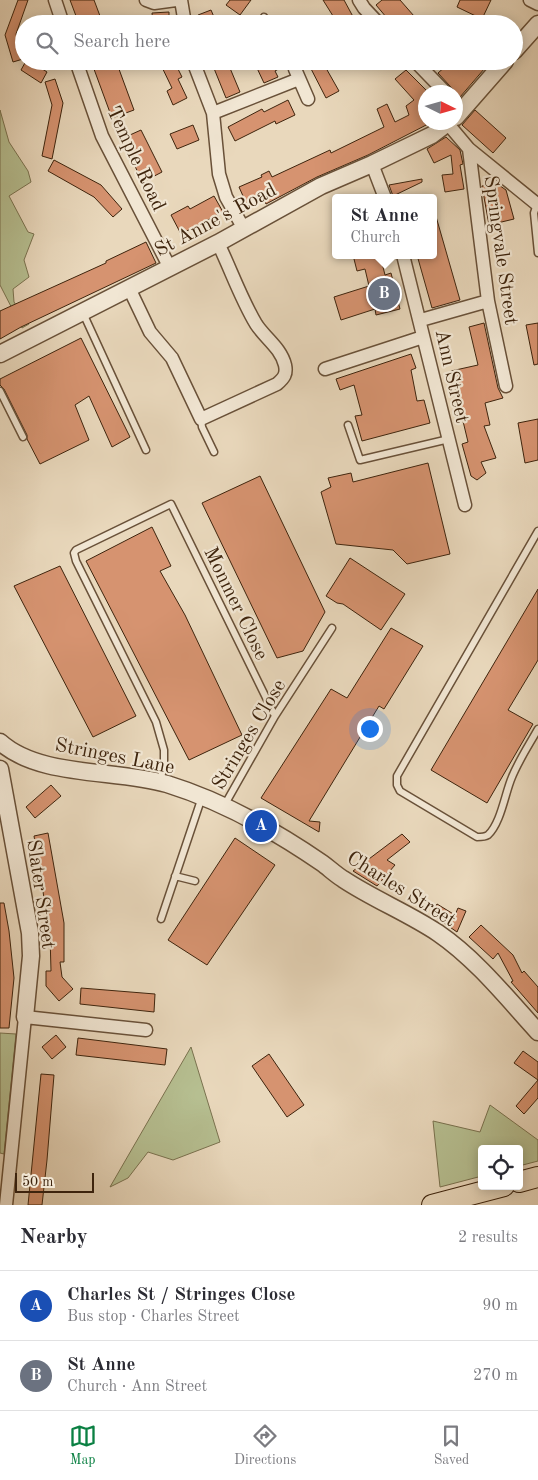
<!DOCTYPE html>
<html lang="en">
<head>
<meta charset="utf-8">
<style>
	:root { --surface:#fff; --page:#f7f7f7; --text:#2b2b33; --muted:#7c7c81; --line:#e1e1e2; --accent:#0b8043 }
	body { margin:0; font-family:"Old Standard TT",serif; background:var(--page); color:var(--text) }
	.controls { position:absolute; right:15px; bottom:15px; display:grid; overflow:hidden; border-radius:5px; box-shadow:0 2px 12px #0003 }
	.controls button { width:45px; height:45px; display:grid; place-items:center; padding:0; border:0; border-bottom:1px solid var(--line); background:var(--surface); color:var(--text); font:25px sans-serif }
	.compass { position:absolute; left:418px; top:85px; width:45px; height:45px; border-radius:50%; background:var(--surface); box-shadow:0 2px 12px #0003; rotate:95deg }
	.scale { position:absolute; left:15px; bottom:12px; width:79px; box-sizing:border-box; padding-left:5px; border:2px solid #3e240d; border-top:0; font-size:14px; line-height:18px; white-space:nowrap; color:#3e240d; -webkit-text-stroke:4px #f1e6d3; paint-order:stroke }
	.you { position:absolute; left:369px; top:728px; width:18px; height:18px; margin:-12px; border:4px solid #fff; border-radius:50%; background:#1a73e8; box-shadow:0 0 0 8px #1a73e833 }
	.badge { display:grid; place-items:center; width:32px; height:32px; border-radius:50%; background:var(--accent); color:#fff; font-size:16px; font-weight:700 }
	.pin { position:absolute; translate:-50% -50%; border:2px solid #fff; box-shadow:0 1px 5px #0006 }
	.popup { position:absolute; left:332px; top:194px; width:105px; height:65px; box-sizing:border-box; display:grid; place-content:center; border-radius:5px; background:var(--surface); filter:drop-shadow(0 1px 4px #0005); font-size:16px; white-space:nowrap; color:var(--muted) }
	.popup b { font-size:19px; color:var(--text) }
	.popup::after { content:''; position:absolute; left:50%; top:100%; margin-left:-10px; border:10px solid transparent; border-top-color:var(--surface) }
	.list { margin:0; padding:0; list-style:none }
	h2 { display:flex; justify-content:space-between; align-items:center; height:65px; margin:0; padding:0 20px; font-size:21px }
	h2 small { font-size:16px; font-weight:400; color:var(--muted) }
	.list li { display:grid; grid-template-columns:32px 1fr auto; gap:15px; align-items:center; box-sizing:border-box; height:70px; padding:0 20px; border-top:1px solid var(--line) }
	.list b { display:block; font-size:19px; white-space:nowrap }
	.list p { margin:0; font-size:16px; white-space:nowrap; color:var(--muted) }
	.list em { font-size:16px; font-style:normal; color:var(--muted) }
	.icon { flex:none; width:28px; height:28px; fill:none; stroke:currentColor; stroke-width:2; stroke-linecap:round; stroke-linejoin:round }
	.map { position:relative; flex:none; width:538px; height:1205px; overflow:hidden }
	.search { position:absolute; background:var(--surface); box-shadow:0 2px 12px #0003; left:15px; right:15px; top:15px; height:55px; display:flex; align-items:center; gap:12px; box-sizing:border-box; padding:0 18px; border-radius:28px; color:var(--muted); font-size:19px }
	.sheet { height:205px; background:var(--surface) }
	nav { display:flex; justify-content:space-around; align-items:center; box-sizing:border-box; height:70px; border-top:1px solid var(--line); background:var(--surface); font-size:14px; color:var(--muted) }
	nav a { display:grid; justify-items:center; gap:2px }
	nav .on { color:var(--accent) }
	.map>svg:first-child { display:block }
</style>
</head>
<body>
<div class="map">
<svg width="538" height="1205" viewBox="0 0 538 1205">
	<rect width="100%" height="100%" fill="#e9d8bc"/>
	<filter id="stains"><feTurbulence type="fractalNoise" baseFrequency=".004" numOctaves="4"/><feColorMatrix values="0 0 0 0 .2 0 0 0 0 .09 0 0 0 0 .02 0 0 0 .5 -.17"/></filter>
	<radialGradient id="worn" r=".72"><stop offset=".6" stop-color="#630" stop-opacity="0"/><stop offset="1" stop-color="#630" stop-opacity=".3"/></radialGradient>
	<path fill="#b6bf91" stroke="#7a724f" d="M0 110 9 142 28 171 31 182 9 196 28 232 34 234 24 260 29 277 13 289 14 302 29 324 22 328 0 285Z
		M0 1033 16 1034 4 1154 0 1153Z
		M191 1047 220 1142 173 1160 148 1152 128 1178 110 1187Z
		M490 1105 538 1140V1161L519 1166V1149H482V1176L440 1187 433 1121 480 1132Z"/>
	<path fill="#d69370" stroke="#3e240d" d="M18 0H28L16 34 23 59 13 62 5 35Z
		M70 0H94L103 24H79Z
		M230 0H251L240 15 226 5Z
		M323 0H344L357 24H338Z
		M382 0H400L421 24H392L376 5Z
		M460 0H491L482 19 457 7Z
		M211 10 217 24H201L198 15Z
		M169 12V24H153L152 13Z
		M26 61H30L47 72 41 83 21 70Z
		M91 61H116L134 110 112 118Z
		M159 61H174L182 77 178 79 187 98 173 105 167 91 172 88Z
		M211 61H227L240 92 226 98Z
		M267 61H293L275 71 278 77 264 83 256 66Z
		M307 61H322L339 91 326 98Z
		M458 61H491L460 97 438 73 446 66 450 70Z
		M406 70 426 90V122H432L368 155 317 177 266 204 263 198 247 205 239 187 262 177 261 175 269 171 272 177 330 150 331 153 384 127 377 109 387 104 395 122 409 115 406 106 414 100 395 79Z
		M55 79 63 103 52 159 42 156 52 105 45 82Z
		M288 100 295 115 276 124 275 121 235 141 228 127 262 109 264 112Z
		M475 110 506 138 493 153 462 125Z
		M193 125 199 140 177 149 170 134Z
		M141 130 162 172 143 182 121 139Z
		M446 137 460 150 463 164 460 165 464 189 445 192 442 175 453 174 451 155 434 163 427 149Z
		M54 160 101 185 122 209 113 217 94 197 48 171Z
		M422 179V182L393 196 389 185Z
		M496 183 506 190 514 219 489 225 482 186Z
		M214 196 223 212 181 234 171 215 188 206 190 209Z
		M435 213 460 300 432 308 417 255H433V214Z
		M146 242 156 263 21 327 0 339V311L106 263V261Z
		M353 255H380L385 275 391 273 400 309 376 315 375 309 341 320 334 297 369 286 365 269 357 271Z
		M484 323 498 388 503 398 485 403 490 425 484 426 496 458 481 462 486 473 477 480 471 476 462 444 468 442 451 371 478 365 469 327Z
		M538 323V364L534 365 526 325Z
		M81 338 130 437 112 447 89 396 75 405 89 440 40 464 27 439V435L4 389 0 385V379Z
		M411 354 416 368 411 370 417 401 424 400 430 423 362 441 355 416 362 415 354 385 340 390 336 379Z
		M538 419V460L525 463 518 423Z
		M428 463 450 554 407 564 393 550 336 544 321 492 331 487 328 478 351 473 353 482Z
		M260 476 325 612 303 651 277 658 202 503Z
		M152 527 171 566 160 571 185 615 242 735 189 760 86 561Z
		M350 558 405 594 381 630 343 604 337 603 326 596Z
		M60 566 136 716 93 737 14 586Z
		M538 589V660L508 710 533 724 487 803 431 770Z
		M391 628 423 646 384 709 379 706 309 821 320 822 319 832 261 798 331 689 347 698Z
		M51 785 61 796 35 818 26 807Z
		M48 833 64 923V962H60L62 977 73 989 59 1001 46 986V971H51L50 935 34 836Z
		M402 834 410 842 387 860 395 865 377 886 353 871Z
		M235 838 275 865 207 965 168 940Z
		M0 903H4L9 931 14 978 9 1028H0Z
		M437 904 455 915 458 908 466 911 457 932 431 914Z
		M481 925 513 955 522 973 524 971 538 987V1013L511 982 513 981 498 953 493 959 469 937Z
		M81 988 155 994 154 1012 80 1004Z
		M56 1035 66 1047 52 1059 42 1047Z
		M78 1038 167 1049 165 1065 76 1055Z
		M523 1051 538 1062V1098L524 1114 516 1106 538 1080 514 1063Z
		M269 1054 304 1105 287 1117 252 1066Z
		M41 1074 54 1075 47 1160 42 1205H28Z"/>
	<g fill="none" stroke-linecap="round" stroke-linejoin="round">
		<defs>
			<path id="service" d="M259 24 264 17
				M537 204 534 213 538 253
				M83 313 146 450
				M0 391 23 437
				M201 419 202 427 214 452
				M348 425 360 460 449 439
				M538 531 397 776V785L400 791 477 837C480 837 485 837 488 835 501 823 505 793 512 777 519 760 529 745 538 729
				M160 781 164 766V750L156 722 76 561 74 553 76 550 171 504 275 716
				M224 806 275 716 332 628
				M175 876 195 881
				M161 919 202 797"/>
			<path id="minor" d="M55 0 63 24
				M146 0 154 3 176 0
				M181 0 185 24
				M359 0 364 8 379 24
				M530 0 538 4
				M76 61 102 136 170 268
				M193 61 213 113 219 174 226 197 244 229
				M415 61 445 92
				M295 69 308 99
				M213 113 299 79
				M448 124 469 149 538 205
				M469 149 488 301 506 386
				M372 164 385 198
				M403 255 465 505
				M129 288 150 332 172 358 201 419 277 384C284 378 287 374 285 365 281 348 265 338 256 324 241 299 231 270 218 243
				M421 320 488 301
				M325 369 423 337
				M6 1205 25 1017 146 1030"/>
			<path id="tertiary" d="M514 51 538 24
				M456 117 505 61
				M0 354 218 243 321 186 372 164 432 135 449 122
				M0 742C40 778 117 769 167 784 222 801 274 830 322 863 329 868 335 874 343 879 373 899 408 913 438 933 476 959 507 998 538 1032
				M0 769 30 933 31 956 25 1017"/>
			<path id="primary" d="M519 1182 538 1177
				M432 1205 504 1186"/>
		</defs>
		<use href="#service" stroke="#695139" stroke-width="9"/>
		<use href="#minor" stroke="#695139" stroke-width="15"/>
		<use href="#tertiary" stroke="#695139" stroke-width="19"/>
		<use href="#primary" stroke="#3e240d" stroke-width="22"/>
		<use href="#service" stroke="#f1e6d3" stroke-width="6"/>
		<use href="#minor" stroke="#f1e6d3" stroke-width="12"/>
		<use href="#tertiary" stroke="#f1e6d3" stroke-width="16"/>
		<use href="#primary" stroke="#e9d8bc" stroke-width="20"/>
	</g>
	<g text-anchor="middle" stroke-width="4.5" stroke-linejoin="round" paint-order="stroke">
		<g font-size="20" fill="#3e240d" stroke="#f1e6d3">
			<text transform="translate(137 158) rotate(65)" y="7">Temple Road</text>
			<text transform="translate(215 219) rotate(-28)" y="7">St Anne's Road</text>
			<text transform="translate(502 250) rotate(82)" y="7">Springvale Street</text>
			<text transform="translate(453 376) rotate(77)" y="7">Ann Street</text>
			<text transform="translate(237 603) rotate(64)" y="7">Monmer Close</text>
			<text transform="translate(248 734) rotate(-59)" y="7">Stringes Close</text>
			<text transform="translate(115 755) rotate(11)" y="7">Stringes Lane</text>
			<text transform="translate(402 888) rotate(32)" y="7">Charles Street</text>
			<text transform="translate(42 894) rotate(82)" y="7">Slater Street</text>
		</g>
	</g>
	<rect width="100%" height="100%" filter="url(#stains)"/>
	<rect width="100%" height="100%" fill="url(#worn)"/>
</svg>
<div class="controls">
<button><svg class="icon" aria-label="locate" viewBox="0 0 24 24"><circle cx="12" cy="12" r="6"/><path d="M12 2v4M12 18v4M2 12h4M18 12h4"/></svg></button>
</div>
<svg class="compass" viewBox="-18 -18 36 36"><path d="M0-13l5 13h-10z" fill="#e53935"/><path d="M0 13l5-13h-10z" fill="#7c7c81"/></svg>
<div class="scale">50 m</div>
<div class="you"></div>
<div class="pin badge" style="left:261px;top:826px;background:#1a4fb4">A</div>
<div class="pin badge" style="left:384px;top:294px;background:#6b7280">B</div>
<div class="popup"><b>St Anne</b>Church</div>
<div class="search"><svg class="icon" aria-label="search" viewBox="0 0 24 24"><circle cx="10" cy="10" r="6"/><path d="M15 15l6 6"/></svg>Search here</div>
</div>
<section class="sheet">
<h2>Nearby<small>2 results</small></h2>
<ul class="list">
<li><span class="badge" style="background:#1a4fb4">A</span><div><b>Charles St / Stringes Close</b><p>Bus stop · Charles Street</p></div><em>90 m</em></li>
<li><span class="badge" style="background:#6b7280">B</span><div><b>St Anne</b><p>Church · Ann Street</p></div><em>270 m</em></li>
</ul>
</section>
<nav>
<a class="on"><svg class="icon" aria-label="map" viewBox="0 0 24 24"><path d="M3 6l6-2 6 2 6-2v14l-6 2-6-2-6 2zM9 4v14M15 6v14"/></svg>Map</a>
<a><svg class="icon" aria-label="directions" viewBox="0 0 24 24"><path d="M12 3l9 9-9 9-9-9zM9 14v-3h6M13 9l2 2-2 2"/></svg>Directions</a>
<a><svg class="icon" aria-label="saved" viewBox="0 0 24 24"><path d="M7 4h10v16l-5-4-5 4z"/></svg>Saved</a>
</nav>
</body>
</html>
